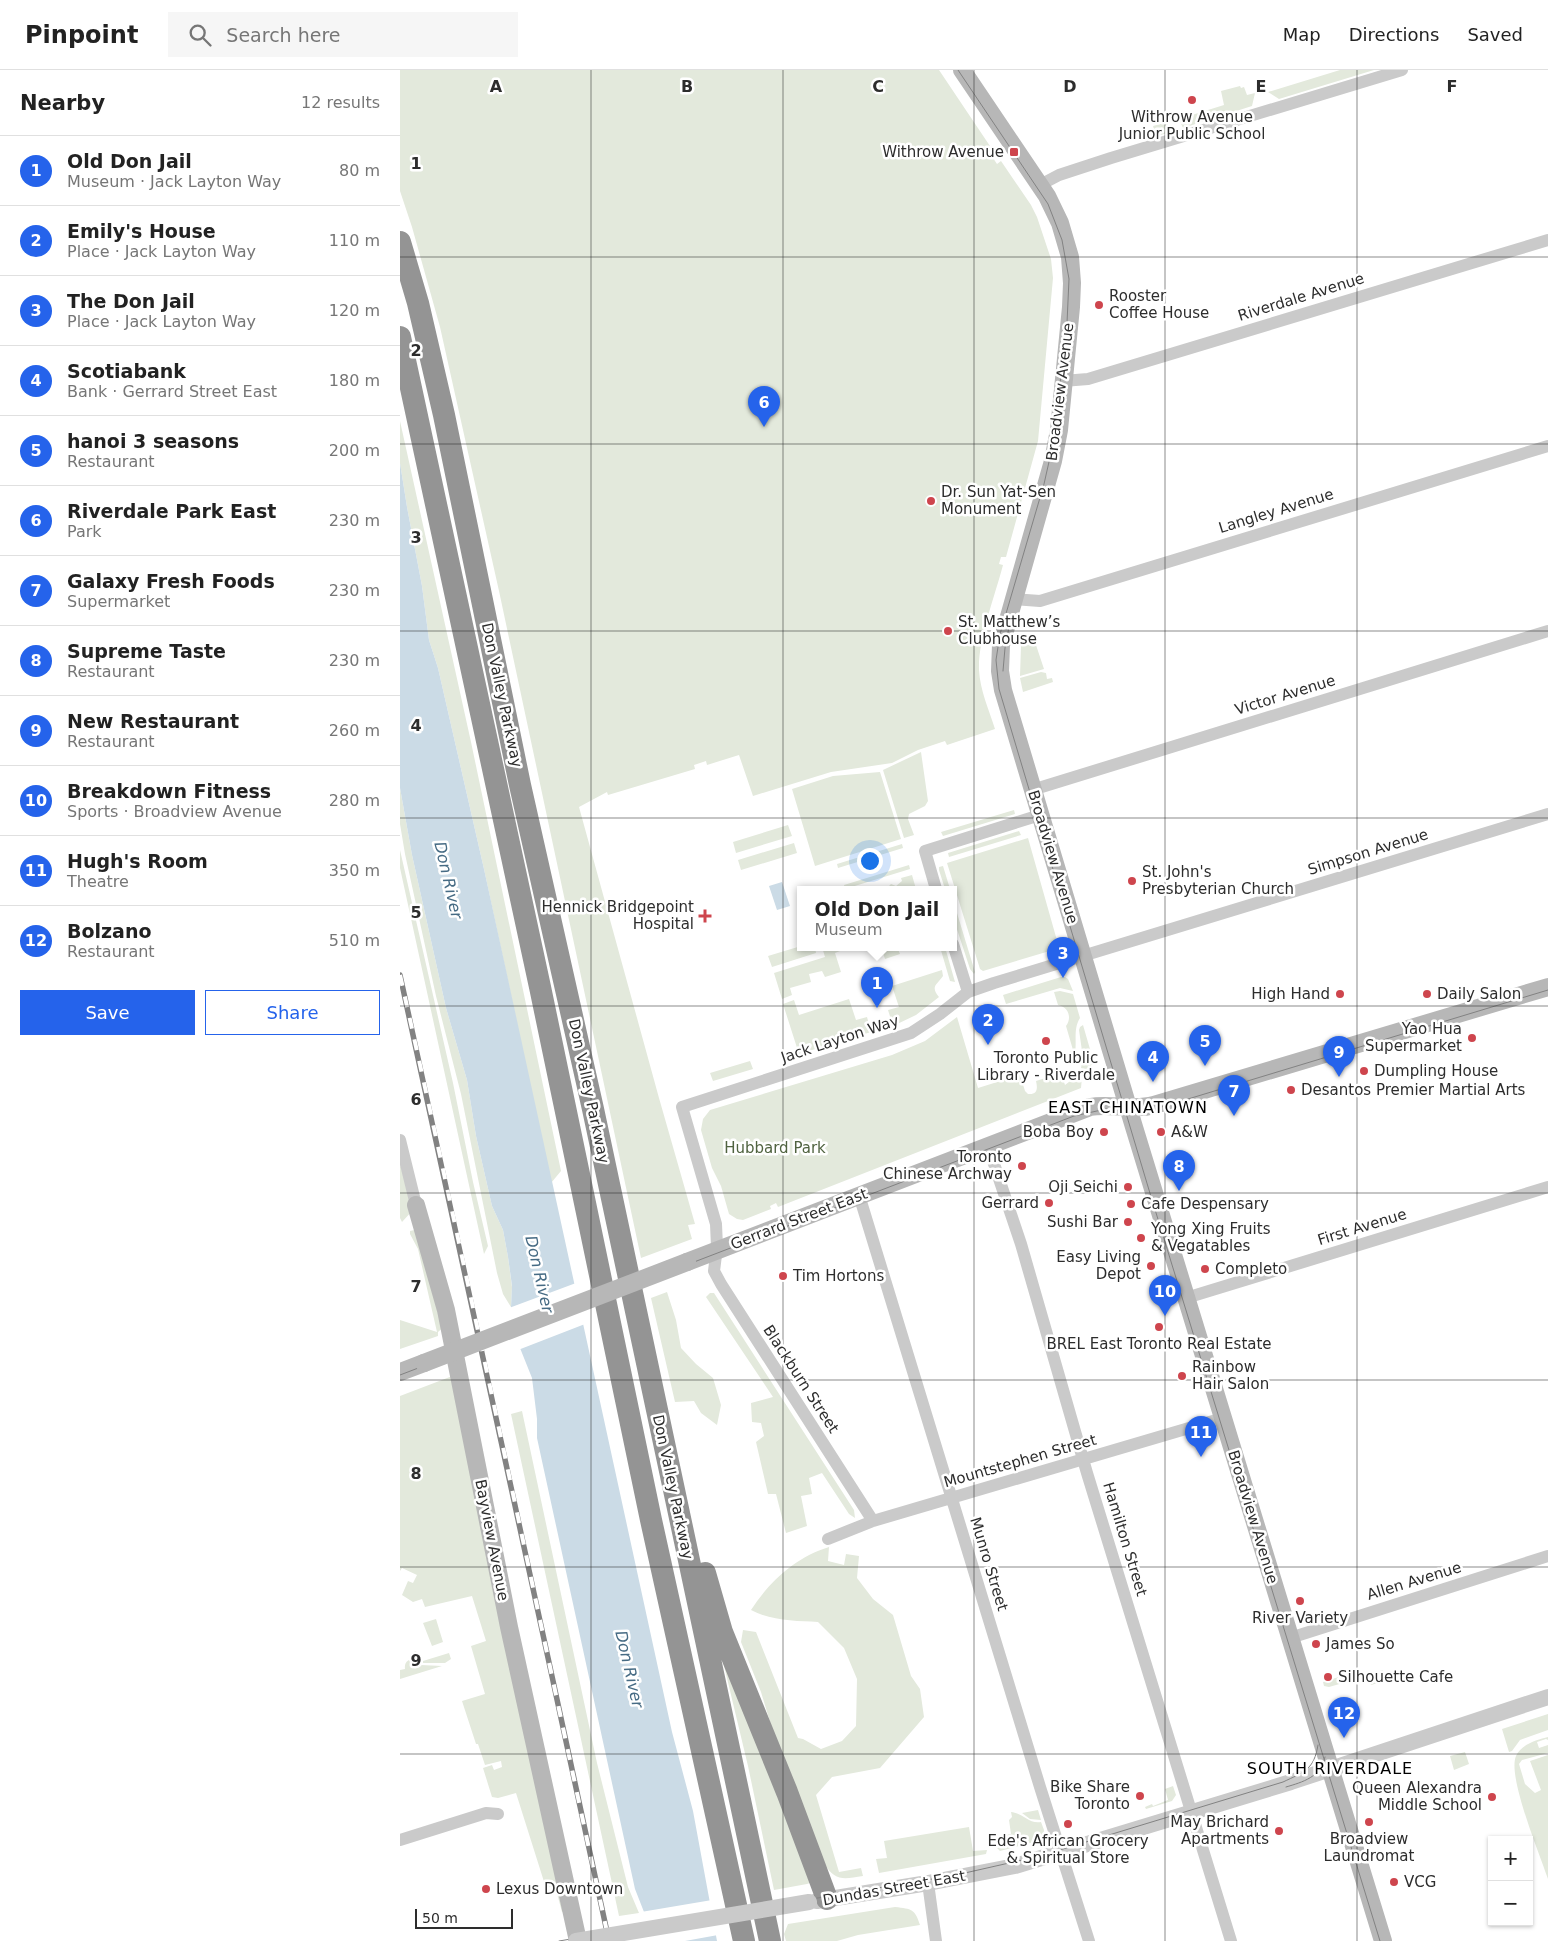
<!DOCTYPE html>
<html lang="en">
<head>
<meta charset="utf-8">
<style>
	:root { --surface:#fff; --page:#f6f6f6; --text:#222; --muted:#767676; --line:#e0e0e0; --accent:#2563eb }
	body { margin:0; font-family:"DejaVu Sans",sans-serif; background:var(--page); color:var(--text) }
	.controls { position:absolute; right:15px; bottom:15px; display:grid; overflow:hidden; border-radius:0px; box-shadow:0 1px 4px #0004 }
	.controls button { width:45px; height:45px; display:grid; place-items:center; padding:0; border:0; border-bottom:1px solid var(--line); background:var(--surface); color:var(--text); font:25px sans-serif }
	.scale { position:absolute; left:15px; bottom:12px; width:98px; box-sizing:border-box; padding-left:5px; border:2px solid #2d2d2d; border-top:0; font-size:14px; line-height:18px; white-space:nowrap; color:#2d2d2d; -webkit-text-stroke:4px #fff; paint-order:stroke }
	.you { position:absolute; left:469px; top:790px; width:18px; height:18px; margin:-12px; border:4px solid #fff; border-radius:50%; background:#1a73e8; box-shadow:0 0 0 8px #1a73e833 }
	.badge { display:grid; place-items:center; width:32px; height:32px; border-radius:50%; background:var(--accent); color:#fff; font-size:16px; font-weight:700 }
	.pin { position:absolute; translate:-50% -41px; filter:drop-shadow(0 1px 2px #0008) }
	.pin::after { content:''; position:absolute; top:26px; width:18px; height:15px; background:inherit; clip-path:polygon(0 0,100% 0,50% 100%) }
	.popup { position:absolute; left:397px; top:816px; width:160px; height:65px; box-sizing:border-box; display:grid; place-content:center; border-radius:0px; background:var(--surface); filter:drop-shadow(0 1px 4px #0005); font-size:16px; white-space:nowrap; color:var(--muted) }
	.popup b { font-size:19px; color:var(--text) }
	.popup::after { content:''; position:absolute; left:50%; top:100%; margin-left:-10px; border:10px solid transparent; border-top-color:var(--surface) }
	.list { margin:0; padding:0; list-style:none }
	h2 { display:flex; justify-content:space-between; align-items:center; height:65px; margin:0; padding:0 20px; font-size:21px }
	h2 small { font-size:16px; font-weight:400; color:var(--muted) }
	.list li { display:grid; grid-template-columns:32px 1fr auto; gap:15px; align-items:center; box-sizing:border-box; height:70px; padding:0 20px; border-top:1px solid var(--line) }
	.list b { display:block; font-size:19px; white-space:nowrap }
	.list p { margin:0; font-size:16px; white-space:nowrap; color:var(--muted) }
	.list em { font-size:16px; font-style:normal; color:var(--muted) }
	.actions { display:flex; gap:10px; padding:15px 20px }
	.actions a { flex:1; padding:11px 0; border:1px solid var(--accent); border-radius:0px; text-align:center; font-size:18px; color:var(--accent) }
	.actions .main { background:var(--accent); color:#fff }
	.icon { flex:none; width:28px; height:28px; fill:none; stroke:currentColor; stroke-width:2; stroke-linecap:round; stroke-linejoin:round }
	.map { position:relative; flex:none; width:1148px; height:1871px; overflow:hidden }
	header { display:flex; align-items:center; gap:30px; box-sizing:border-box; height:70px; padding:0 25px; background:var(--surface); border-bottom:1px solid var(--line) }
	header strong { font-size:24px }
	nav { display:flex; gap:28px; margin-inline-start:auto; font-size:18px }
	.search { width:350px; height:45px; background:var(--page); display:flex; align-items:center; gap:12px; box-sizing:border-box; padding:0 18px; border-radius:0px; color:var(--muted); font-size:19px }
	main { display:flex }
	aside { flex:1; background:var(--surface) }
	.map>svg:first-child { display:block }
</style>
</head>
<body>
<header>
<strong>Pinpoint</strong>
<div class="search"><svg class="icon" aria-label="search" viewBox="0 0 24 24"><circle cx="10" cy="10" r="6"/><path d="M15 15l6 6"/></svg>Search here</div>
<nav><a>Map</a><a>Directions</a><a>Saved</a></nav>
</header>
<main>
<aside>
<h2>Nearby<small>12 results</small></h2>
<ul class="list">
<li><span class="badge">1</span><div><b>Old Don Jail</b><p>Museum · Jack Layton Way</p></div><em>80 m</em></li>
<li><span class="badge">2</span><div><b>Emily's House</b><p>Place · Jack Layton Way</p></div><em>110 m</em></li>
<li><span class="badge">3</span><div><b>The Don Jail</b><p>Place · Jack Layton Way</p></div><em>120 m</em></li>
<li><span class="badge">4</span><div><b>Scotiabank</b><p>Bank · Gerrard Street East</p></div><em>180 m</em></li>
<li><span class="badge">5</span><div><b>hanoi 3 seasons</b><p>Restaurant</p></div><em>200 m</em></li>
<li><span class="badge">6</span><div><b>Riverdale Park East</b><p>Park</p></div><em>230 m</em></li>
<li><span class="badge">7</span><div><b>Galaxy Fresh Foods</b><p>Supermarket</p></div><em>230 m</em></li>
<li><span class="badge">8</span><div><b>Supreme Taste</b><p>Restaurant</p></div><em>230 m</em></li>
<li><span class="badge">9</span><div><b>New Restaurant</b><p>Restaurant</p></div><em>260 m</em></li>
<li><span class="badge">10</span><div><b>Breakdown Fitness</b><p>Sports · Broadview Avenue</p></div><em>280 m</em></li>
<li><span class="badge">11</span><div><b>Hugh's Room</b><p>Theatre</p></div><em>350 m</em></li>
<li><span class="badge">12</span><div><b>Bolzano</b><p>Restaurant</p></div><em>510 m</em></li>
</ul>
<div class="actions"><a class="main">Save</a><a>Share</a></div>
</aside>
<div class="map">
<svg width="1148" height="1871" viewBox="0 0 1148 1871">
	<rect width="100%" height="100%" fill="#fff"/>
	<path fill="#e3e9dc" d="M0 0H539L596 85 593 88 597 94 601 91 631 135 637 147 651 189 653 208 638 371 606 487H601L599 494 603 495C595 526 578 569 579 600 580 620 589 640 595 659L547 675 545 671 518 680 492 693 431 702 353 726 339 685 307 695 306 691 294 695 295 699 208 725 207 722 179 737 259 1028 295 1154 288 1155 292 1169 241 1188 99 521 40 257 12 157 0 121Z
		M940 0H974L879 29 868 22Z
		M840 16 841 18 844 17 847 25 855 23 852 36 783 58 779 49 824 35 821 21Z
		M768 52V63L760 65 755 63 753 56Z
		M0 351 71 672 161 1101 151 1113 84 799 38 598 29 570 22 516 7 437 0 393Z
		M635 572 644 599 620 606 621 576Z
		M641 602 646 603 647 609 652 608 653 612 623 622 620 608Z
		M521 682 528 731 525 736 509 744 508 749 514 765 504 768 483 700Z
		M480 702 501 769 415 796 392 719 433 706Z
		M0 718 12 785 46 938 67 1010 76 1066 92 1136 103 1160 108 1187 112 1217 111 1237 103 1224 97 1203 61 1024 36 926 5 784 0 754Z
		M614 740 615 744 543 766 541 762Z
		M388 755 392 766 336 783 333 772Z
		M619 761 621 765 549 787 548 783Z
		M628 768 658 874 653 880 583 901 580 899 547 793Z
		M394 773 397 783 341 800 338 790Z
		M502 774 503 778 438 798 437 794Z
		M0 780 53 1013 73 1112 88 1176 84 1184 0 798Z
		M509 795 510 799 445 819 444 815Z
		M543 796 550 819H545L539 800V797Z
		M512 805 516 819H484V817L486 816 487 818 491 814 496 816 502 811 501 808Z
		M553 830 575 902 574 904 570 899 553 847Z
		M401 876 415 877 416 883 372 897 368 886Z
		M422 877H450L435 883 441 902 425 907 422 901 409 904 411 912 390 918 392 925 382 929 374 903 425 887Z
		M481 877H497L500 884 485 889Z
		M540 877H545L555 912 550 911Z
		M542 900 543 906C537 915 530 916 539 927L516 945 493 956 488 940 499 937 492 916Z
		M661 907H665L668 909 673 921 660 918 606 934 603 925Z
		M660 921 673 924 680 948C673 959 677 971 675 984L672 985 670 981 673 980 666 956C672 948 669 937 658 935L654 922Z
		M449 929 456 950 467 947 471 962 399 984 383 934 394 930 399 945Z
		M557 947 578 1018 620 1005 625 1021 628 1024C637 1025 638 1019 636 1011L661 1003 665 1015 678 1005 682 1007 681 1018 378 1137 376 1133 370 1136 371 1139 343 1150 337 1149 329 1144 321 1116 312 1098 301 1060 303 1049 310 1040 492 985 525 971Z
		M683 955 694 993 686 1000 681 998 683 988 679 960 680 957Z
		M350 991 353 999 313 1011 310 1003Z
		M0 1094 13 1140 2 1152 0 1148Z
		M19 1159 46 1255 38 1262V1266L0 1279V1250L37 1262 18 1179 10 1164V1161Z
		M267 1222 276 1250 281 1278 296 1294 313 1308 321 1335 317 1355 301 1343 294 1331 275 1332 251 1228Z
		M310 1223H314L454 1440 455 1448 449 1444 422 1403 409 1408 412 1424 401 1426 407 1456 386 1463 376 1424H368L356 1372 364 1366 361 1353 352 1352 351 1333 373 1327 306 1227Z
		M55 1305 168 1840 162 1842 155 1816 146 1818 116 1723 98 1728 92 1727 83 1698 92 1695 94 1700 102 1697 101 1691 85 1695 78 1674H76L62 1631 85 1624 71 1576 86 1571 72 1526 25 1537 22 1529 13 1532 2 1525 8 1511 13 1513 17 1505 2 1498 0 1501V1326Z
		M122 1341 197 1693 228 1817 239 1843 219 1846 111 1344Z
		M429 1477 428 1491 444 1495 446 1484 459 1486 457 1508 473 1529 493 1545 511 1606 520 1619 524 1647 480 1698 432 1707 416 1725 439 1802 461 1798 463 1806C444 1809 435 1812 424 1793L374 1665 361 1622 341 1572 343 1560 356 1562 398 1668 403 1669 421 1679 442 1671 456 1656 457 1609 444 1578 418 1552C396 1551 371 1551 351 1540 369 1512 396 1487 429 1477Z
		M36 1549 43 1572 32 1576 23 1553Z
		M315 1558 410 1813 407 1814 374 1820 348 1696Z
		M16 1581 21 1595 42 1596 0 1609V1600L5 1599C4 1591 9 1590 15 1587L14 1582Z
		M49 1583 51 1589 45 1593H23V1591Z
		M983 1600 985 1611 971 1615 967 1605Z
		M951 1603 950 1611 929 1617 924 1616 923 1612Z
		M1148 1644V1660L1120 1670 1112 1681 1109 1682 1102 1659Z
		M1148 1667V1670L1146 1669 1137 1672 1139 1678 1148 1675V1673V1683L1122 1690 1119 1694 1125 1714 1135 1723 1141 1720 1130 1691 1148 1685V1809C1140 1785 1107 1706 1116 1686 1121 1674 1137 1670 1148 1667Z
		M1065 1682 1069 1694 1054 1700 1050 1686Z
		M773 1716 776 1725 772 1731 746 1739 745 1737 752 1734 753 1736 768 1730 765 1719Z
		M638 1740 641 1750 630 1749 622 1743Z
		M611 1742C623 1743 628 1754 641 1752L644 1760 643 1768 634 1772 600 1781 596 1777 594 1767 611 1764 609 1750 612 1747Z
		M569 1757 573 1781 587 1780 586 1784 479 1803 476 1789 487 1788 484 1771Z
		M495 1837C512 1839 515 1839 520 1855L458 1865 437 1871H386L384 1864 388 1854Z"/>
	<path fill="#cbdbe6" d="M0 393 7 437 22 516 29 570 38 598 84 799 272 1662 293 1741 317 1871H251L244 1842 235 1819 137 1368V1349L132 1308 120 1278 111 1237 112 1216 108 1187 103 1160 92 1136 76 1066 67 1010 46 938 12 785 0 718Z
		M382 812 390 836 377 840 369 816Z"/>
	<path fill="#fff" d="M176 1213 185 1254 118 1280 109 1238Z
		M312 1830 318 1865 285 1871H249L241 1842Z"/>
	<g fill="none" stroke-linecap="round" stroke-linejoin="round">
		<path stroke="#cacaca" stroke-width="12" d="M640 115 659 105 711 88 1002 0
			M663 311 688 309 1148 170
			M613 529 640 531 1148 376
			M632 720 1148 561
			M536 819 525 781 640 745
			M553 874 568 922
			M0 1070 16 1135
			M588 1076 621 1174 687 1403 831 1871
			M459 1125 640 1717 689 1871
			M786 1228 1148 1117
			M473 1451 321 1214 314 1201 317 1177 316 1154 282 1037 511 963 540 944 568 922 594 913 1148 744
			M428 1469 473 1451 823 1348
			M890 1568 1148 1486
			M0 1770 86 1743 98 1744
			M528 1813 536 1871"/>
		<path stroke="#cacaca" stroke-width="16" d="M417 1831 528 1813 615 1796 891 1712 1148 1627"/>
		<path stroke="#b7b7b7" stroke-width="18" d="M562 0 647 126 660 153 670 187 672 213 671 237 659 360 653 391 601 575 600 601 603 620 734 1057 983 1871
			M16 1135 46 1240 109 1557 178 1871
			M287 1192 690 1037C711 1033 733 1041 754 1035L1148 917
			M0 1302 24 1293"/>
		<path stroke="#949494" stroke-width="22" d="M0 172 18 233 44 345 120 715 193 1039 370 1871
			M0 267 140 917 251 1450 344 1871
			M305 1503 322 1562 387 1722 427 1829"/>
		<path stroke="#828282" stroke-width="1" d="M558 0 648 134 662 170 669 209 667 253 653 374 644 414 600 564 596 590 599 619 749 1120 980 1871
			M603 601 605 578 609 557
			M0 1305 674 1046 706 1039 740 1041 755 1039 1148 920
			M886 1717C903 1712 921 1707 925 1687
			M159 1871 556 1805 640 1786 883 1712C904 1702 914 1700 918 1675"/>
		<defs>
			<path id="rail" d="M0 905C72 1226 139 1549 209 1871"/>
		</defs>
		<use href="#rail" stroke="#828282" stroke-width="5.5"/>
		<use href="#rail" stroke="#fff" stroke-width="4" stroke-dasharray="11" stroke-linecap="butt"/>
		<path stroke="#cacaca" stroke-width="16" d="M176 1871 409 1832"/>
		<path stroke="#b7b7b7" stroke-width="18" d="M24 1293 287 1192"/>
	</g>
	<path fill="none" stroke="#2d2d2d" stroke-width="1" stroke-opacity="0.55" d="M191 0V1871M383 0V1871M574 0V1871M765 0V1871M957 0V1871M0 187H1148M0 374H1148M0 561H1148M0 748H1148M0 936H1148M0 1123H1148M0 1310H1148M0 1497H1148M0 1684H1148"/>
	<g fill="#ce454d" stroke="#fff" stroke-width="2">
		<circle cx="792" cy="30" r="5"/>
		<rect x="609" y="77" width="10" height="10" rx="2.5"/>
		<circle cx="699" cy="235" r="5"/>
		<circle cx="531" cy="431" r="5"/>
		<circle cx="548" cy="561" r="5"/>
		<circle cx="732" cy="811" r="5"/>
		<path d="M302.5 838.5h5v5h5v5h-5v5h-5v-5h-5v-5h5z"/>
		<circle cx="940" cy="924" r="5"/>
		<circle cx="1027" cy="924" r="5"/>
		<circle cx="1072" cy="968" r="5"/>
		<circle cx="646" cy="971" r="5"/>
		<circle cx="964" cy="1001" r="5"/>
		<circle cx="891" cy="1020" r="5"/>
		<circle cx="704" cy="1062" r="5"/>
		<circle cx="761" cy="1062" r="5"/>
		<circle cx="622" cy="1096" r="5"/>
		<circle cx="728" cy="1117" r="5"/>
		<circle cx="649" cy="1133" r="5"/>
		<circle cx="731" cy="1134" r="5"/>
		<circle cx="728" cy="1152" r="5"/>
		<circle cx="741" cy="1168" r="5"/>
		<circle cx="751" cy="1196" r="5"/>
		<circle cx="805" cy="1199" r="5"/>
		<circle cx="383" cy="1206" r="5"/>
		<circle cx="759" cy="1257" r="5"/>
		<circle cx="782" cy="1306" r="5"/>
		<circle cx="900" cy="1531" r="5"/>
		<circle cx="916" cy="1574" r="5"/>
		<circle cx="928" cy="1607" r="5"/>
		<circle cx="740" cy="1726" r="5"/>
		<circle cx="1092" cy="1727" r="5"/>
		<circle cx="969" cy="1752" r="5"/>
		<circle cx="668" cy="1754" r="5"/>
		<circle cx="879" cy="1761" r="5"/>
		<circle cx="994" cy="1812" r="5"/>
		<circle cx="86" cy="1819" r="5"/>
	</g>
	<g text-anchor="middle" stroke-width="5" stroke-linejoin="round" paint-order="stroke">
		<g font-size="15" fill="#2d2d2d" stroke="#fff" text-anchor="start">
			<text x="792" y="52" text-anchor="middle">Withrow Avenue<tspan x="792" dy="17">Junior Public School</tspan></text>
			<text x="604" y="87" text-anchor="end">Withrow Avenue</text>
			<text x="709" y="231">Rooster<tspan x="709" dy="17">Coffee House</tspan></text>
			<text x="541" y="427">Dr. Sun Yat-Sen<tspan x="541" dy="17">Monument</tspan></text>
			<text x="558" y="557">St. Matthew’s<tspan x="558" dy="17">Clubhouse</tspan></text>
			<text x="742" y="807">St. John's<tspan x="742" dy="17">Presbyterian Church</tspan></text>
			<text x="294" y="842" text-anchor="end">Hennick Bridgepoint<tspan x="294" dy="17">Hospital</tspan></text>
			<text x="930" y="929" text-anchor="end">High Hand</text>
			<text x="1037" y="929">Daily Salon</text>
			<text x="1062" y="964" text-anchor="end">Yao Hua<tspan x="1062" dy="17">Supermarket</tspan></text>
			<text x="646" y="993" text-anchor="middle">Toronto Public<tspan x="646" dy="17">Library - Riverdale</tspan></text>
			<text x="974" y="1006">Dumpling House</text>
			<text x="901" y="1025">Desantos Premier Martial Arts</text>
			<text x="694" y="1067" text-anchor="end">Boba Boy</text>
			<text x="771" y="1067">A&amp;W</text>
			<text x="612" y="1092" text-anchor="end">Toronto<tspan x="612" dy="17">Chinese Archway</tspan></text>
			<text x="718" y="1122" text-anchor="end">Oji Seichi</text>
			<text x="639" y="1138" text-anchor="end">Gerrard</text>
			<text x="741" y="1139">Cafe Despensary</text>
			<text x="718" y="1157" text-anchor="end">Sushi Bar</text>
			<text x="751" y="1164">Yong Xing Fruits<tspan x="751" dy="17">&amp; Vegatables</tspan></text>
			<text x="741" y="1192" text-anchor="end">Easy Living<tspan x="741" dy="17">Depot</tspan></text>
			<text x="815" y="1204">Completo</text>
			<text x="393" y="1211">Tim Hortons</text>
			<text x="759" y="1279" text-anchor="middle">BREL East Toronto Real Estate</text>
			<text x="792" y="1302">Rainbow<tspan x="792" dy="17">Hair Salon</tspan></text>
			<text x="900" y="1553" text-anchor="middle">River Variety</text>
			<text x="926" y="1579">James So</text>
			<text x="938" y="1612">Silhouette Cafe</text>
			<text x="730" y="1722" text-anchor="end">Bike Share<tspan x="730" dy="17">Toronto</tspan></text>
			<text x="1082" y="1723" text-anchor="end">Queen Alexandra<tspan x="1082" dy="17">Middle School</tspan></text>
			<text x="869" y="1757" text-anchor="end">May Brichard<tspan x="869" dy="17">Apartments</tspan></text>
			<text x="969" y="1774" text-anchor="middle">Broadview<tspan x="969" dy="17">Laundromat</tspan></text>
			<text x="668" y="1776" text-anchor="middle">Ede's African Grocery<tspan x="668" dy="17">&amp; Spiritual Store</tspan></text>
			<text x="1004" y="1817">VCG</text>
			<text x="96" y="1824">Lexus Downtown</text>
		</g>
		<g font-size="15" fill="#2d2d2d" stroke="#fff">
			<text transform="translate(901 227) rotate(-17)" y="5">Riverdale Avenue</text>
			<text transform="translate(660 322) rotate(-83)" y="5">Broadview Avenue</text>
			<text transform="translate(876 441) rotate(-17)" y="5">Langley Avenue</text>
			<text transform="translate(102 625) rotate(78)" y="5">Don Valley Parkway</text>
			<text transform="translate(885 625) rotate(-17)" y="5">Victor Avenue</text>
			<text transform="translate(968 782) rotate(-17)" y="5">Simpson Avenue</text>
			<text transform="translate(653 787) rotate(73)" y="5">Broadview Avenue</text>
			<text transform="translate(440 969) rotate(-18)" y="5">Jack Layton Way</text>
			<text transform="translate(189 1021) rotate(78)" y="5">Don Valley Parkway</text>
			<text transform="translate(399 1149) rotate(-21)" y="5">Gerrard Street East</text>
			<text transform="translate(962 1157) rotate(-17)" y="5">First Avenue</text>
			<text transform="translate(401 1309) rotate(57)" y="5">Blackburn Street</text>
			<text transform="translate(620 1391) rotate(-16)" y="5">Mountstephen Street</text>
			<text transform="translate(273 1417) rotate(78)" y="5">Don Valley Parkway</text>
			<text transform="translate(853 1447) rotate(73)" y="5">Broadview Avenue</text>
			<text transform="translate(725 1469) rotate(73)" y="5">Hamilton Street</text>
			<text transform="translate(92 1470) rotate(79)" y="5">Bayview Avenue</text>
			<text transform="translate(589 1494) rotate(73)" y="5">Munro Street</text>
			<text transform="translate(1014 1511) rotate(-17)" y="5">Allen Avenue</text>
			<text transform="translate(494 1818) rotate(-10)" y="5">Dundas Street East</text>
		</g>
		<g font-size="15" fill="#506340" stroke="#fff">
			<text x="375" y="1083">Hubbard Park</text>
		</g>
		<g font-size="16" font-style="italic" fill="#466b84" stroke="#fff">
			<text transform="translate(49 810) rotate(77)" y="6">Don River</text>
			<text transform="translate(140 1204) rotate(77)" y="6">Don River</text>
			<text transform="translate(230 1599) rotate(77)" y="6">Don River</text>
		</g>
		<g font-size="16" letter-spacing="1" fill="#000" stroke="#fff">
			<text x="728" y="1043">EAST CHINATOWN</text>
			<text x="930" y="1704">SOUTH RIVERDALE</text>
		</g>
	</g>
	<g font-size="16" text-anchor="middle" font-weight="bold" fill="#2d2d2d" stroke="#fff" stroke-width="5" stroke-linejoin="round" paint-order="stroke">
		<text x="96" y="22">A</text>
		<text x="287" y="22">B</text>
		<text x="478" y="22">C</text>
		<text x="670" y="22">D</text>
		<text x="861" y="22">E</text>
		<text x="1052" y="22">F</text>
		<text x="16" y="99">1</text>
		<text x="16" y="286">2</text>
		<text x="16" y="473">3</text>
		<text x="16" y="661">4</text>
		<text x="16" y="848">5</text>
		<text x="16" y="1035">6</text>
		<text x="16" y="1222">7</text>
		<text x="16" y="1409">8</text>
		<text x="16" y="1596">9</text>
	</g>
</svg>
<div class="controls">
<button>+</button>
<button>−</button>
</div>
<div class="scale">50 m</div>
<div class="you"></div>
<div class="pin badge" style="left:477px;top:938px">1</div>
<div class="popup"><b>Old Don Jail</b>Museum</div>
<div class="pin badge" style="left:588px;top:975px">2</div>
<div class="pin badge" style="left:663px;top:908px">3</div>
<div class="pin badge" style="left:753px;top:1012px">4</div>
<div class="pin badge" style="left:805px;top:996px">5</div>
<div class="pin badge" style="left:364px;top:357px">6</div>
<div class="pin badge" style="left:834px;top:1046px">7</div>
<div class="pin badge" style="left:779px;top:1121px">8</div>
<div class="pin badge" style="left:939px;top:1007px">9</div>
<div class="pin badge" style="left:765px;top:1246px">10</div>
<div class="pin badge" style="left:801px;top:1387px">11</div>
<div class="pin badge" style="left:944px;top:1668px">12</div>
</div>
</main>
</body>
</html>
